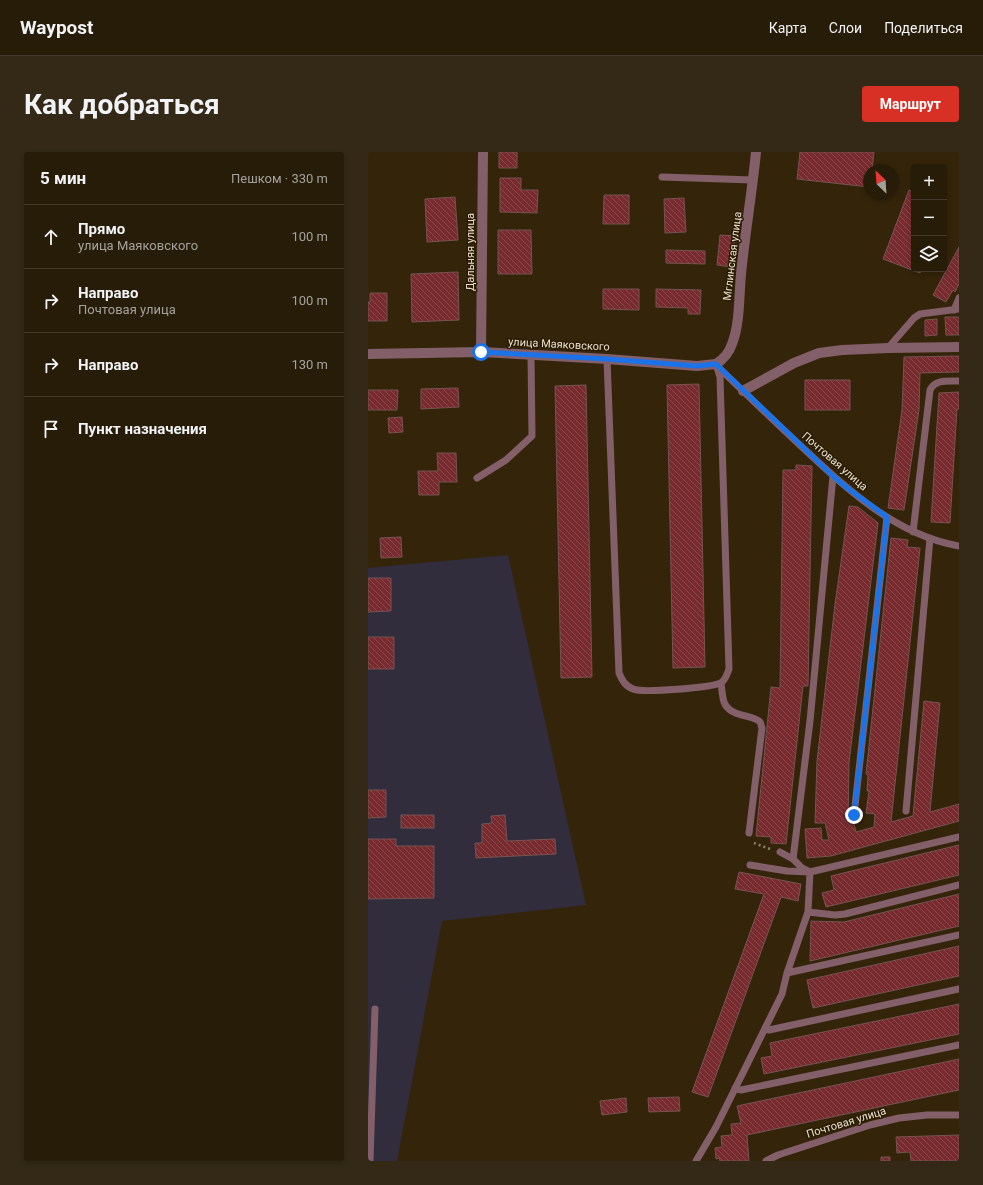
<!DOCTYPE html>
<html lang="ru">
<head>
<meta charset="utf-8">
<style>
	:root { --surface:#271c08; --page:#332916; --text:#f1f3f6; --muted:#a4a19c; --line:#433a29; --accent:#d93025 }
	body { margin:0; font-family:Roboto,sans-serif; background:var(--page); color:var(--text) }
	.controls { position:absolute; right:12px; top:12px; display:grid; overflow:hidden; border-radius:4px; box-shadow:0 2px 6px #0003 }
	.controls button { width:36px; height:36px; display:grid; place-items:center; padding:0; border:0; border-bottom:1px solid var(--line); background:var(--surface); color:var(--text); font:20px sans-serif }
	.compass { position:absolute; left:495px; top:12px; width:36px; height:36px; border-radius:50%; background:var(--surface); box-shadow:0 2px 6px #0003; rotate:335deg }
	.stop { position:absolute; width:12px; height:12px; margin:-9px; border:3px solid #1a73e8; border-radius:50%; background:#fff }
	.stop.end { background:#1a73e8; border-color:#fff; box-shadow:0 1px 4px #0008 }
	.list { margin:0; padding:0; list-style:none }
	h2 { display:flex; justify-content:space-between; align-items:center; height:52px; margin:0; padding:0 16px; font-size:17px }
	h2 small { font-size:13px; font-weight:400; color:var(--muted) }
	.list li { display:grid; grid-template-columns:26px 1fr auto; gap:12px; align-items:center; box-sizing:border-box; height:64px; padding:0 16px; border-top:1px solid var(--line) }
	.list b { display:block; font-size:15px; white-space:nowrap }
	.list p { margin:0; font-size:13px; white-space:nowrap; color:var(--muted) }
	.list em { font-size:13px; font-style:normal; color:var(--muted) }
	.icon { flex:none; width:22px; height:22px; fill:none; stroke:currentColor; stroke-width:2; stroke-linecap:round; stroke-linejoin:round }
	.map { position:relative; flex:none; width:591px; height:1009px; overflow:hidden; border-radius:4px }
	header { display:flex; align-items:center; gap:24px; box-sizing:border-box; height:56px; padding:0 20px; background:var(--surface); border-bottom:1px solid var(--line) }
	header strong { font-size:19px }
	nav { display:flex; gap:22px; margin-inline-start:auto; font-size:14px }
	.intro { display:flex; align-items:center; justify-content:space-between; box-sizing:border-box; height:96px; padding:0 24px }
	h1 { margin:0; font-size:28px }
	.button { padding:10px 18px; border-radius:4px; background:var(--accent); color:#fff; font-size:14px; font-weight:700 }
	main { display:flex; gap:24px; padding:0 24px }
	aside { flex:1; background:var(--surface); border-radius:4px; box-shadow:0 2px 6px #0003 }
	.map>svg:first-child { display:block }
</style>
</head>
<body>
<header>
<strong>Waypost</strong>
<nav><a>Карта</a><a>Слои</a><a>Поделиться</a></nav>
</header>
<div class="intro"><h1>Как добраться</h1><a class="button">Маршрут</a></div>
<main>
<aside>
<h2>5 мин<small>Пешком · 330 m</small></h2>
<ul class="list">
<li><svg class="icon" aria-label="ahead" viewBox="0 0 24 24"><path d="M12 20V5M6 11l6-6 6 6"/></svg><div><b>Прямо</b><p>улица Маяковского</p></div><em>100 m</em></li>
<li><svg class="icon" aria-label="right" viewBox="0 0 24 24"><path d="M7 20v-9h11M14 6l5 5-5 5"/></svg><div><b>Направо</b><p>Почтовая улица</p></div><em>100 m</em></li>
<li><svg class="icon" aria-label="right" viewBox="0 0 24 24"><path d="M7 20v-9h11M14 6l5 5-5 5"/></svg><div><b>Направо</b></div><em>130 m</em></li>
<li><svg class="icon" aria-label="arrive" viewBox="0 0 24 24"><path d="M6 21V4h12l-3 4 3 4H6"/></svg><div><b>Пункт назначения</b></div></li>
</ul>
</aside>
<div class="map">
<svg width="591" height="1009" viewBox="0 0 591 1009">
	<defs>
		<pattern id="building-back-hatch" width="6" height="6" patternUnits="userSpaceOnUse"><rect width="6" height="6" fill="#782b2f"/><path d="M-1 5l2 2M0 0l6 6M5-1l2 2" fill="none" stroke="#8b494c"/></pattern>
	</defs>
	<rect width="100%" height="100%" fill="#34250a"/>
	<path fill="#312d3d" d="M140 403 218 753 74 769 29 1009H0V416Z"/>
	<path fill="url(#building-back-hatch)" stroke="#765352" d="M131 0H149V16H131Z
		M432 0H506L504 18H501V35L429 27Z
		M132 26H153V38H170L169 61 132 60Z
		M541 38 546 40V117H553L552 121 515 107Z
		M236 43H261V72H235Z
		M87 45 90 88 59 90 57 47Z
		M316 46 318 80 297 81 296 47Z
		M130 78H163L164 122H130Z
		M352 83 367 84 363 115 349 113Z
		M591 95V132L587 140 585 138 578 150 565 143Z
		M298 98 337 99V112L298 111Z
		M90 120 91 168 44 170 43 122Z
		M235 137H271V158L235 157Z
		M288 137 333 138 332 162H320V156L288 155Z
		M2 141H19V169H0V150H2Z
		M577 165H591V183H578Z
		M569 167V183L557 184V168Z
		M591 204V220L552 221 551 258 536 358 520 356 534 258 536 205Z
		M437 228H482V258H437Z
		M331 232 337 515 305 516 299 233Z
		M218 233 224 525 193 526 187 234Z
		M90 236 91 255 53 257V237Z
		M0 238H30L29 258H0Z
		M591 240V257H589L582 371 563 370 571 241Z
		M34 265 35 280 21 281 20 266Z
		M69 301H88L89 330H71V343H51L50 319H70Z
		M428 313 444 314 440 534H435L418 692 403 691V685L388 684 403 535 412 536 415 318H428Z
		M481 354 490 355 510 371 481 611 480 670 485 668 488 680 506 675 507 662 498 661 501 639H499L500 623 498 622 523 386 540 388 539 395 552 396 523 670 545 664 556 549 572 551 562 660 591 652V669L463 704 439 706 437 677 453 676 454 688H461L457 671H447L449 609 467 452Z
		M33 385 34 405 13 406 12 386Z
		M0 426H23V459L0 460Z
		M0 485H26V517H0Z
		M0 638H18V665L0 666Z
		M33 663H66V676H33Z
		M137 663 139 689 187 687 188 702 108 706 107 691H114V672L124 671 123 664Z
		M0 687H28V694H66V746L0 747Z
		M591 693V723L458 755 454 741 466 738 463 724Z
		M371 720 433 732 430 749 413 745 340 945 324 940 396 742 367 737Z
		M591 742V774L442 809 443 769 476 770Z
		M591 794V824L445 856 439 828Z
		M591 852V882L396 922 393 906 404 904 402 891Z
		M591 907V938L379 983 381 1009H352L351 1006 348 1007 347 996 354 995 353 984 364 983 363 972 373 971 369 954Z
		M311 945 312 959 281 960 280 946Z
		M258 946 259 960 234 963 232 949Z
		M591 983V1009H543L542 1000 529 1001 528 985Z
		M513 1005H522V1009H513Z"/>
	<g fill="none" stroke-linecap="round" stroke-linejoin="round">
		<path stroke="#8b7f69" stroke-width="2.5" stroke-dasharray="2 3" stroke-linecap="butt" d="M386 691 402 697"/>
		<path stroke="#835f69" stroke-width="7" d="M294 25 385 28
			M586 158 591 146
			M520 196 546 166 552 162 591 157
			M239 207 251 521C254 528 257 534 265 537 274 541 346 536 354 530 358 527 359 522 361 517L352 225 348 212
			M349 214C378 242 406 269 435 296 480 338 528 383 591 394
			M109 326 138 308 164 284 163 203
			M545 380 562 238C567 227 580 229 591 229
			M353 531C354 537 354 544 356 550 362 566 385 562 392 570 393 571 393 574 394 576L381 681
			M538 659 562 386
			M486 663 519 365
			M412 700 425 707 434 716 442 720 591 685
			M425 707 442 569 465 324
			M440 760 467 763 477 762 591 733
			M419 821 591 783
			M397 876 401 878 591 837
			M367 936 373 938 591 893
			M2 1009 7 857
			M328 1009 348 975 414 842 419 821 440 760 442 720 419 719 382 713
			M398 1009 410 1003 502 973 531 966 559 963H591"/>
		<path stroke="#835f69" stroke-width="10" d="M113 200 115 0
			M348 212C356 207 361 201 364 192 372 172 371 143 373 122 377 81 384 41 388 0
			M375 239 426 211 451 201 474 198 520 196 591 195"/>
		<path stroke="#835f69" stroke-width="10" d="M0 202 113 200 239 207 329 214 348 212"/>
	</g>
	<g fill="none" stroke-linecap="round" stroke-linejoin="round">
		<path stroke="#1a73e8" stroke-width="5" d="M113 200 239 207 329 214 348 212 465 324 478 335 519 365 486 663"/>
	</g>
	<g text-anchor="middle" stroke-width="3" stroke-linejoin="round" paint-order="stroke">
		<g font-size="11" fill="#ebe1d2" stroke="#2a1c02">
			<text transform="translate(102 100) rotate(-90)" y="4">Дальняя улица</text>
			<text transform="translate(364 104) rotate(-83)" y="4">Мглинская улица</text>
			<text transform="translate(191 192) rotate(3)" y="4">улица Маяковского</text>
			<text transform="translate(467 309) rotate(41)" y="4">Почтовая улица</text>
			<text transform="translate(478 970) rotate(-17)" y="4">Почтовая улица</text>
		</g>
	</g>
</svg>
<div class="controls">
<button>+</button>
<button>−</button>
<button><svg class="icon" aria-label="layers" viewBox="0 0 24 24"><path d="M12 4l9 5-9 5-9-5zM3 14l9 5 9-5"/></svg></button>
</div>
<svg class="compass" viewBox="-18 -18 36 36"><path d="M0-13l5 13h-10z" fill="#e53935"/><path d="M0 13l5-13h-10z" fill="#a4a19c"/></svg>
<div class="stop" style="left:113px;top:200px"></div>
<div class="stop end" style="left:486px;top:663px"></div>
</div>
</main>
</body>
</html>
